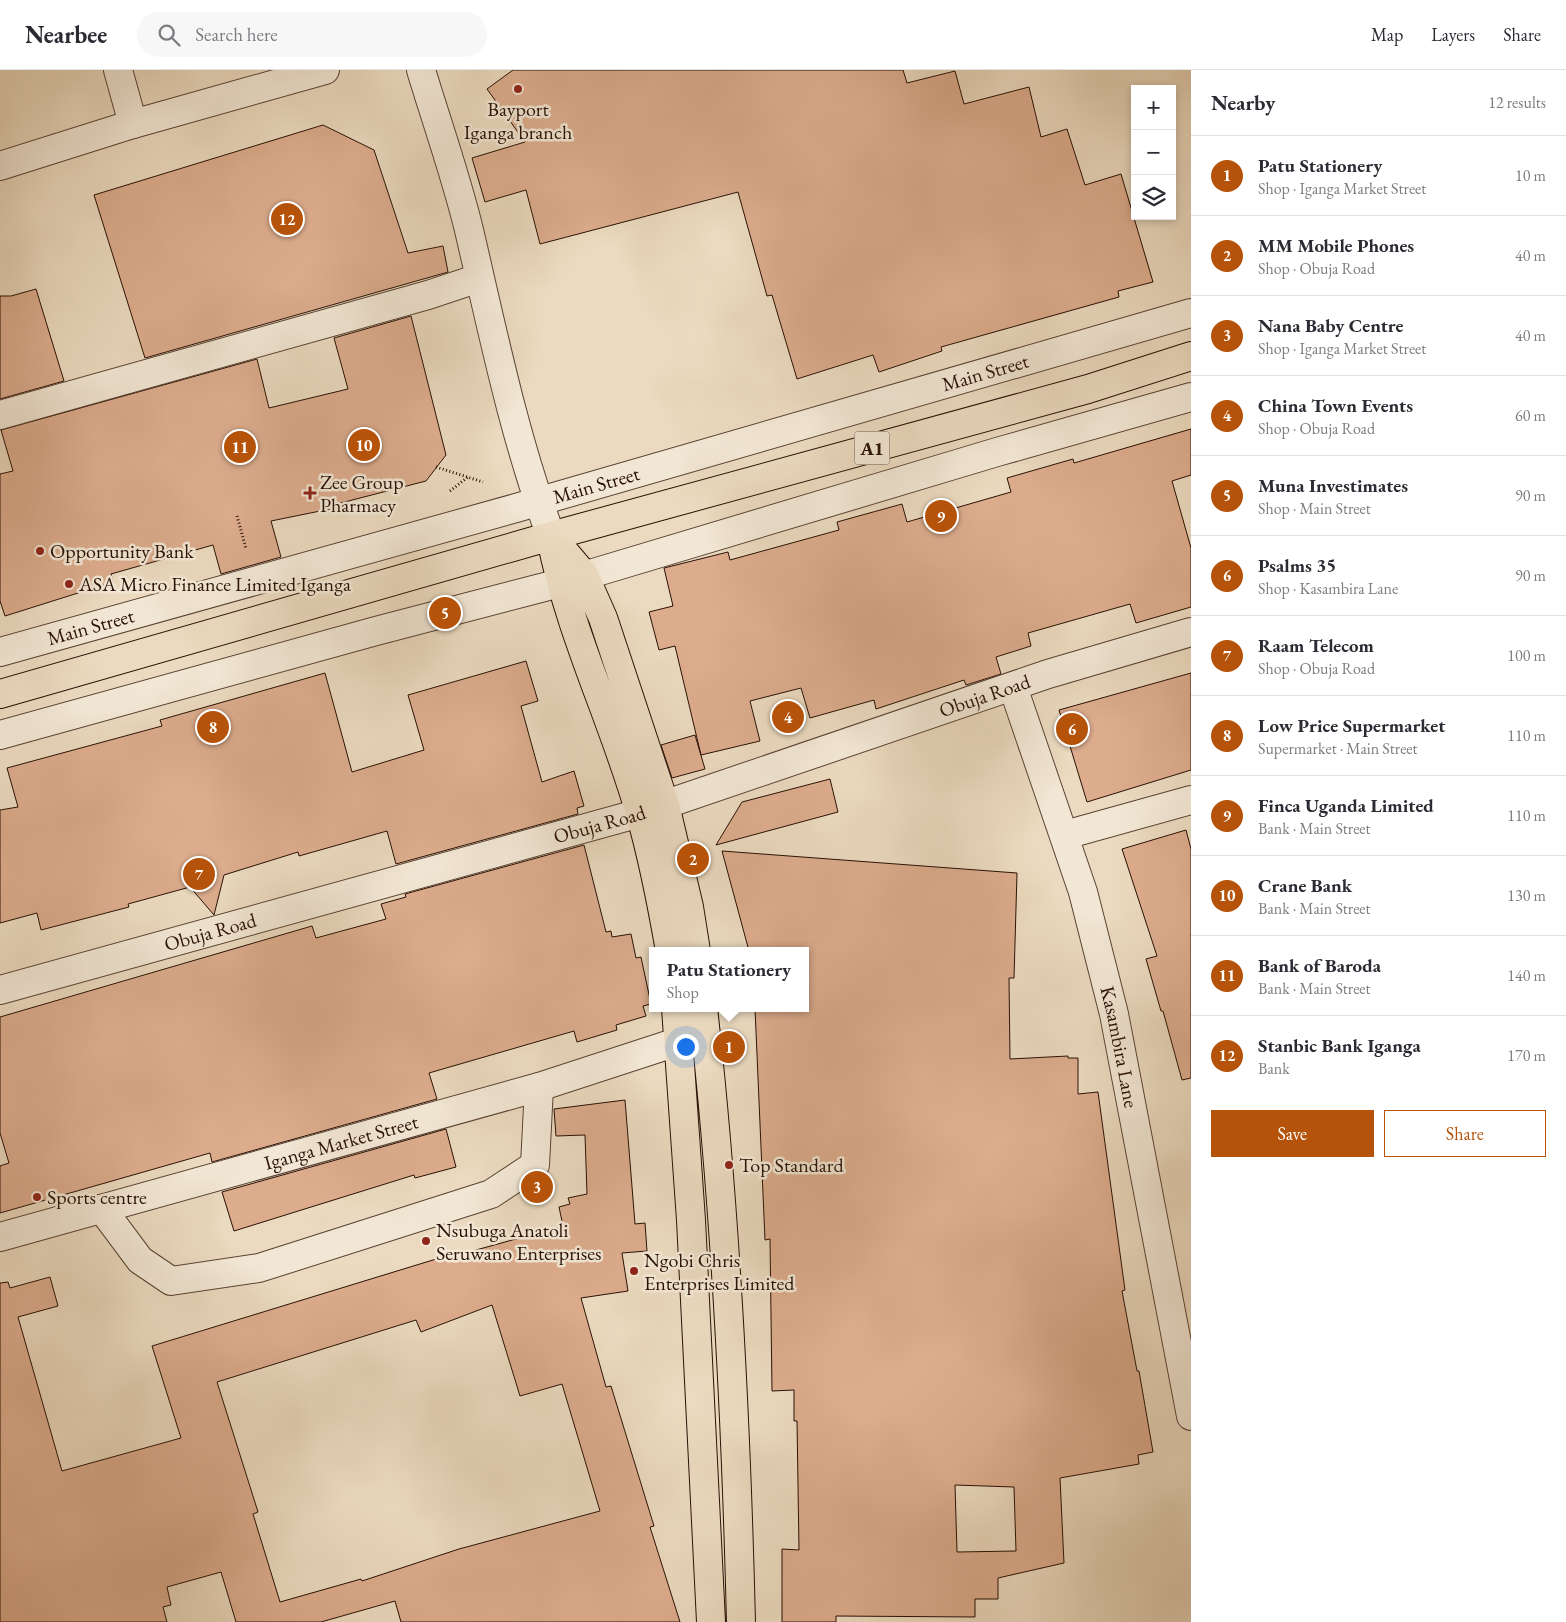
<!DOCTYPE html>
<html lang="en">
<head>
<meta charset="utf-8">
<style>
	:root { --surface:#fff; --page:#f7f7f7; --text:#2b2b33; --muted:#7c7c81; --line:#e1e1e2; --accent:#b45309 }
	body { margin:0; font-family:"EB Garamond",serif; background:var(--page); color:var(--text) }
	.controls { position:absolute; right:15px; top:15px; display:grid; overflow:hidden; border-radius:0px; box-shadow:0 2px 8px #0003 }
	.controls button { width:45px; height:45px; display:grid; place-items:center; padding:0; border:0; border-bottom:1px solid var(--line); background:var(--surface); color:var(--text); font:25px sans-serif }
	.you { position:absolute; left:685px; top:976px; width:18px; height:18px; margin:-12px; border:4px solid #fff; border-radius:50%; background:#1a73e8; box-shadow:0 0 0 8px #1a73e833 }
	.badge { display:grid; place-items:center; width:32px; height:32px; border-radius:50%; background:var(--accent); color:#fff; font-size:16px; font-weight:700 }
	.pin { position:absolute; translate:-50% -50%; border:2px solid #fff; box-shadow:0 1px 5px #0006 }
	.popup { position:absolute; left:649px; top:877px; width:160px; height:65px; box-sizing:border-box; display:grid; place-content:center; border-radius:0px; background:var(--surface); filter:drop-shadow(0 1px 4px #0005); font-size:16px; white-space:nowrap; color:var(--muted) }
	.popup b { font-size:19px; color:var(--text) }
	.popup::after { content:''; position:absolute; left:50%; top:100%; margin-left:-10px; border:10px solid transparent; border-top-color:var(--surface) }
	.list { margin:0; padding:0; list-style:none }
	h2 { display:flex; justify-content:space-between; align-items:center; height:65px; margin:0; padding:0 20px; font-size:21px }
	h2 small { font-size:16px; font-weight:400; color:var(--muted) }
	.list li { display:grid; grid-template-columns:32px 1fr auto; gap:15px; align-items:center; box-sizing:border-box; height:80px; padding:0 20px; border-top:1px solid var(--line) }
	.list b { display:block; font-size:19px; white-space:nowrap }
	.list p { margin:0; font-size:16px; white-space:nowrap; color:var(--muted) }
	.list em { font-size:16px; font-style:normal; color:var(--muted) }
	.actions { display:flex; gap:10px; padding:15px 20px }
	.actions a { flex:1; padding:11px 0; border:1px solid var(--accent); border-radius:0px; text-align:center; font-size:18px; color:var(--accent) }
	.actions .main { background:var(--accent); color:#fff }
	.icon { flex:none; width:28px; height:28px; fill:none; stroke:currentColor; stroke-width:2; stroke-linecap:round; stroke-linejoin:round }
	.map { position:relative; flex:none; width:1191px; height:1552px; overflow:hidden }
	header { display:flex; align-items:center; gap:30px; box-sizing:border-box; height:70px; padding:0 25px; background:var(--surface); border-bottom:1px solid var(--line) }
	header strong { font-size:24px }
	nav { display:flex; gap:28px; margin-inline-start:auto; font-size:18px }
	.search { width:350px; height:45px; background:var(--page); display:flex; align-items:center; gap:12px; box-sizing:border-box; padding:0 18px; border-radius:28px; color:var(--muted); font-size:19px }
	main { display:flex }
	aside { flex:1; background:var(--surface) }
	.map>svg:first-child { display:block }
</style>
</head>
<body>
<header>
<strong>Nearbee</strong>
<div class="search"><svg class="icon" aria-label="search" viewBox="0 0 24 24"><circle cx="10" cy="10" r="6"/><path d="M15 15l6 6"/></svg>Search here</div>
<nav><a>Map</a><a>Layers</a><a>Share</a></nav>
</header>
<main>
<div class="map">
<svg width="1191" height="1552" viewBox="0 0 1191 1552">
	<rect width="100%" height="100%" fill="#ebdabf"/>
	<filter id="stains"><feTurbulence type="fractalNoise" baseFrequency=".004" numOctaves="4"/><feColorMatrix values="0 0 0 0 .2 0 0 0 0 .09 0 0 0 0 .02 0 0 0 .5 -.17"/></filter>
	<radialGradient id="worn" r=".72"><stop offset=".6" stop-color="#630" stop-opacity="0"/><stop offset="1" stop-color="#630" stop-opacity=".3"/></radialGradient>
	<path fill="#dcac8d" stroke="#281004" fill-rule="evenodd" d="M513 0H903L907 13 955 1 964 34 1029 17 1041 67 1067 59 1085 115 1121 104 1153 212 1118 221 1119 227 941 277 942 281 879 302 873 285 797 309 772 225 767 226 738 122 540 174 526 120 485 132 472 88 525 72 487 19Z
		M323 55 374 80 408 183 443 176 448 202 145 288 94 125Z
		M36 219 64 311 0 329V226H11Z
		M411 246 446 385 426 411 329 436 330 439 271 451 281 487 221 504 213 475 111 504 113 512 5 546 0 531V404L13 401 1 360 257 289 269 338 348 319 334 268Z
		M1191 359V405L1172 411 1191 478V537L1136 553 1130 534 1028 563 1031 576 996 587 1001 604 966 615 964 610 876 639 874 630 810 648 801 618 750 631 760 671 701 685 675 576 659 580 649 542 673 536 664 498 728 482 730 490 839 460 837 452 902 434 907 452 1011 422 1007 408 1073 389 1074 393Z
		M526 591 538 631 521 636 542 712 574 701 584 736 577 738 578 744 396 794 387 761 299 786 298 782 224 805 214 845 190 817 128 834 129 837 41 860 37 843 0 853V740L18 737 7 698 162 656 160 650 325 603 352 702 424 680 408 625Z
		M1191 603V700L1087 732 1059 640Z
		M695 665 705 699 672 708 661 675Z
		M830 709 838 742 716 775 742 732Z
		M1186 760 1191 779V1008L1182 1010 1163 941H1161L1146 889 1157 886 1122 779Z
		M584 775 606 862 611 861 612 867 631 864 636 888 641 887 651 934 643 936 646 946 616 955 617 960 577 972 574 961 429 1003 437 1029 212 1092 210 1083 0 1143V1096L9 1093 0 1063V947L312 856 316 868 386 849 381 834 406 827 405 824Z
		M722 781 1017 803 1014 908H1009L1010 989 1068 986V988H1078V1024L1098 1022 1125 1220 1122 1221 1137 1301H1139L1153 1382 1138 1385 1139 1394 1060 1408 1064 1493 998 1508V1529H975V1547L836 1546V1552H782V1479L799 1480 797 1351H794V1320L772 1321 770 1169 765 1170 755 938H805V881H749ZM955 1415 1014 1417 1016 1481 957 1482Z
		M625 1030 635 1154 645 1153 647 1181 622 1183 628 1221 581 1228 606 1317 611 1316 654 1456 650 1457 680 1552H401L395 1531 321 1552H236L221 1502 167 1517 171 1535 163 1537 167 1552H0V1213L8 1212 10 1218 50 1207 58 1236 18 1247 62 1401 181 1368 152 1276 446 1186 447 1188 563 1156 559 1137 570 1134 568 1128 587 1124 585 1065 556 1066 554 1039ZM492 1235 520 1326 562 1314 600 1441 459 1479 362 1511 361 1509 280 1532 253 1444 258 1442 217 1312 416 1250 421 1262Z
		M446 1059 456 1097 415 1108 414 1105 234 1161 222 1122Z"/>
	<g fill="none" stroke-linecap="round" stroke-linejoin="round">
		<defs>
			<g id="minor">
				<path d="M118 0 133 54"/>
				<path d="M421 0C437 53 456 106 469 160 493 263 514 367 551 466"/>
				<path d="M0 96 133 54 325 0"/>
				<path d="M0 345 428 225 479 208"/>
				<path id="s1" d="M0 582 516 438 1191 243"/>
				<path id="s2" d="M1013 617 1083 822 1114 944 1191 1346"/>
				<path d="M0 665 376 561 560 513 997 382 1191 327"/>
				<path d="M1065 765 1191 730"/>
				<path id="s3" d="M0 920 640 743 1048 604 1191 562"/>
				<path d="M102 1139 140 1190 171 1211 259 1198 491 1124 535 1095 539 1017"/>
				<path id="s4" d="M0 1167 539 1017 680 971"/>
			</g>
			<path id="major" d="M551 466 584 505 603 548 665 735 689 837 696 881
				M551 468C570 565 613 649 640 743 653 788 662 835 670 881
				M0 624 551 466 1088 319 1191 286
				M676 938 691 1150 711 1552
				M703 938C726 1142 736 1347 741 1552"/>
		</defs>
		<use href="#minor" stroke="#594233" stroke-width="30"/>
		<use href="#major" stroke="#281004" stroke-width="30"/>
		<path stroke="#281004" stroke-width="3" stroke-dasharray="1 2.5" stroke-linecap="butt" d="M436 397 483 412
			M450 421 468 407
			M237 446 246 479"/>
		<use href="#minor" stroke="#f2e7d5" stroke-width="28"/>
		<use href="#major" stroke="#ebdabf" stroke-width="28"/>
	</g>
	<g fill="#8f2418" stroke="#f2e7d5" stroke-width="2">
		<circle cx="518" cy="19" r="5"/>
		<path d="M307.5 415.5h5v5h5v5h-5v5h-5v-5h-5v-5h5z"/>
		<circle cx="40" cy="481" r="5"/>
		<circle cx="69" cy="514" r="5"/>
		<circle cx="729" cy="1095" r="5"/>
		<circle cx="37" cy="1127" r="5"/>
		<circle cx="426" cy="1171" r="5"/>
		<circle cx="634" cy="1201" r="5"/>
	</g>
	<g text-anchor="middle" stroke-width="5" stroke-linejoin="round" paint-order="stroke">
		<rect fill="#f2e7d5" stroke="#655043" stroke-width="1" x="854.5" y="361.5" width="35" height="33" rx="4"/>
		<g font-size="19" font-weight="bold" fill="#281004">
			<text x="872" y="385">A1</text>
		</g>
		<g font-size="20" fill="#281004" stroke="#f2e7d5" text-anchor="start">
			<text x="518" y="46" text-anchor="middle">Bayport<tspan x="518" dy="23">Iganga branch</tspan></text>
			<text x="320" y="419">Zee Group<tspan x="320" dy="23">Pharmacy</tspan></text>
			<text x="50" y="488">Opportunity Bank</text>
			<text x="79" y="521">ASA Micro Finance Limited Iganga</text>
			<text x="739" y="1102">Top Standard</text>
			<text x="47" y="1134">Sports centre</text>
			<text x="436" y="1167">Nsubuga Anatoli<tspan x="436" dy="23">Seruwano Enterprises</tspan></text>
			<text x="644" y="1197">Ngobi Chris<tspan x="644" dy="23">Enterprises Limited</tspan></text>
		</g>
		<g font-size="20" fill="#281004" stroke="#f2e7d5">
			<text dy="7" stroke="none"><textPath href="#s1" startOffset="1024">Main Street</textPath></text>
			<text dy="7" stroke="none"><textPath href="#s1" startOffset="619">Main Street</textPath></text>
			<text dy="7" stroke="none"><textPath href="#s1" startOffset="94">Main Street</textPath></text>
			<text dy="7" stroke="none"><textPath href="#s3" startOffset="1028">Obuja Road</textPath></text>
			<text dy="7" stroke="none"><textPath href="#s3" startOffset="622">Obuja Road</textPath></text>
			<text dy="7" stroke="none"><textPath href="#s3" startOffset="218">Obuja Road</textPath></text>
			<text dy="7" stroke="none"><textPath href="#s2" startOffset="376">Kasambira Lane</textPath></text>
			<text dy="7" stroke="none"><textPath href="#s4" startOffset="354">Iganga Market Street</textPath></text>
		</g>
	</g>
	<rect width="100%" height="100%" filter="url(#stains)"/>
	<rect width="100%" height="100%" fill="url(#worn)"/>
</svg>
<div class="controls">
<button>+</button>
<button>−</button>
<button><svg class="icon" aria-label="layers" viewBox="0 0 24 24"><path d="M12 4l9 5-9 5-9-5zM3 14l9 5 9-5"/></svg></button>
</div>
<div class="you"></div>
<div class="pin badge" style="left:729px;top:977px">1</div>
<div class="popup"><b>Patu Stationery</b>Shop</div>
<div class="pin badge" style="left:693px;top:789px">2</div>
<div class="pin badge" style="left:537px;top:1117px">3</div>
<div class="pin badge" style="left:788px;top:647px">4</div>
<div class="pin badge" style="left:445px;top:543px">5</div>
<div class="pin badge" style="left:1072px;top:659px">6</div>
<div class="pin badge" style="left:199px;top:804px">7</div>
<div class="pin badge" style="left:213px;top:657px">8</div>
<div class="pin badge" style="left:941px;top:446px">9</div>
<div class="pin badge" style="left:364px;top:375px">10</div>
<div class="pin badge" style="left:240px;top:377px">11</div>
<div class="pin badge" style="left:287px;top:149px">12</div>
</div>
<aside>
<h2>Nearby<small>12 results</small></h2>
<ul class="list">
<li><span class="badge">1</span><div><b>Patu Stationery</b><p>Shop · Iganga Market Street</p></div><em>10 m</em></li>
<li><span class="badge">2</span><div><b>MM Mobile Phones</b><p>Shop · Obuja Road</p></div><em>40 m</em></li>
<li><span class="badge">3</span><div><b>Nana Baby Centre</b><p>Shop · Iganga Market Street</p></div><em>40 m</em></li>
<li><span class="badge">4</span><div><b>China Town Events</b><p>Shop · Obuja Road</p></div><em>60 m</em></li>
<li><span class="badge">5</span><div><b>Muna Investimates</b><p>Shop · Main Street</p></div><em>90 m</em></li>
<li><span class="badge">6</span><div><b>Psalms 35</b><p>Shop · Kasambira Lane</p></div><em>90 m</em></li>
<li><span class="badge">7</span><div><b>Raam Telecom</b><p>Shop · Obuja Road</p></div><em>100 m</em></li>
<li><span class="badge">8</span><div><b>Low Price Supermarket</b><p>Supermarket · Main Street</p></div><em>110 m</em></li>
<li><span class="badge">9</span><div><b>Finca Uganda Limited</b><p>Bank · Main Street</p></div><em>110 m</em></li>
<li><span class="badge">10</span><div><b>Crane Bank</b><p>Bank · Main Street</p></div><em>130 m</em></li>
<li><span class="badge">11</span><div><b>Bank of Baroda</b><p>Bank · Main Street</p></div><em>140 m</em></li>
<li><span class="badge">12</span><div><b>Stanbic Bank Iganga</b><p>Bank</p></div><em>170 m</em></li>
</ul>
<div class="actions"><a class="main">Save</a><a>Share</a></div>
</aside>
</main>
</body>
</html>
